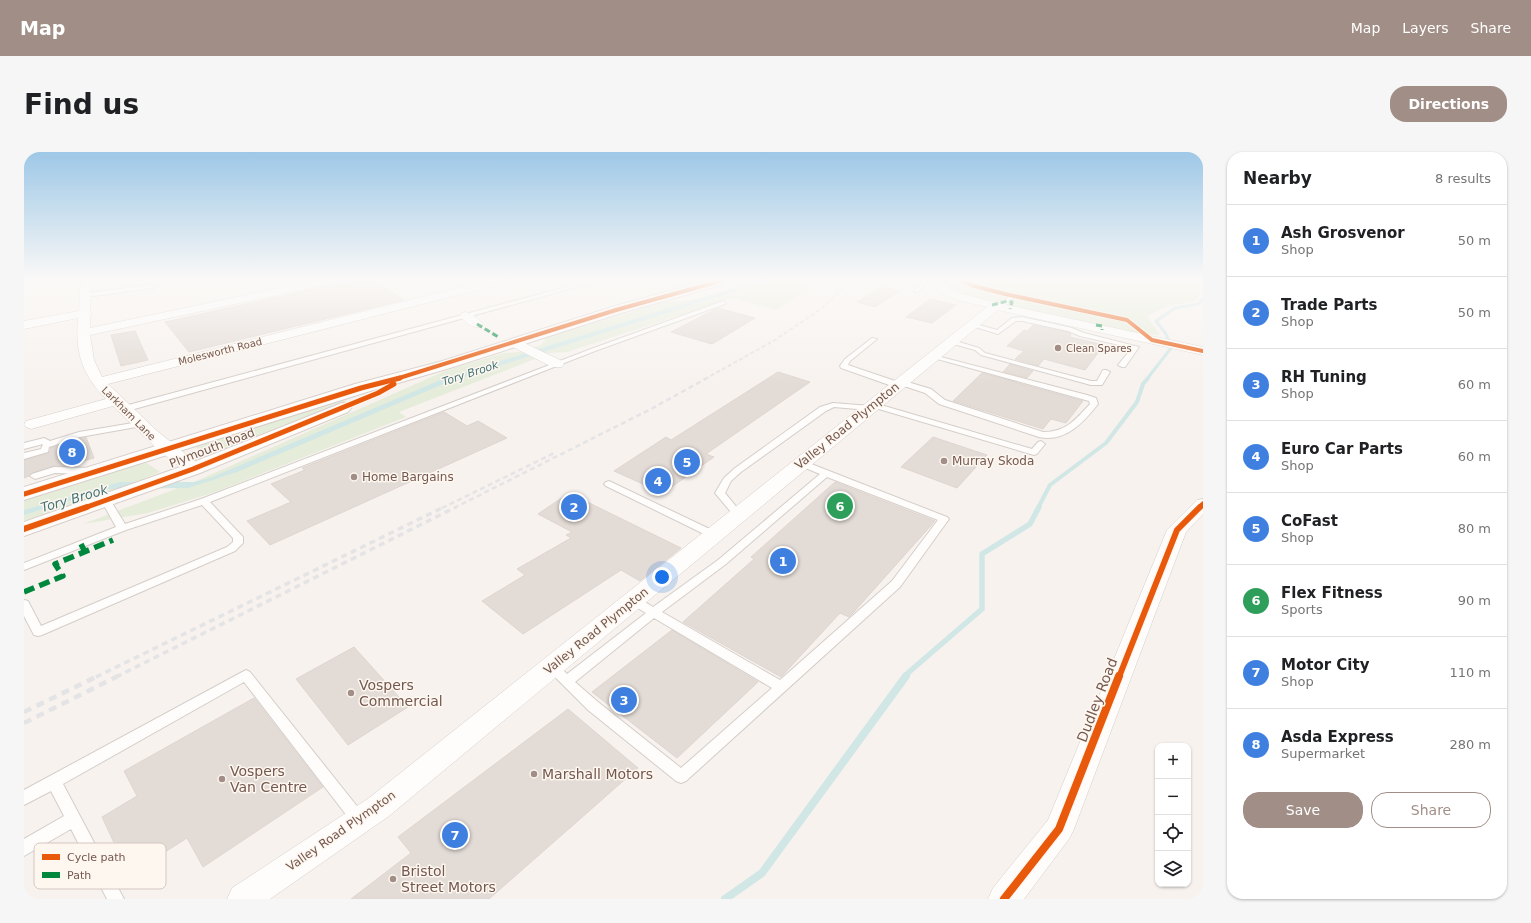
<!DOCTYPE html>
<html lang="en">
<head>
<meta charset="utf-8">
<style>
	:root { --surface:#fff; --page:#f6f6f6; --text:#202124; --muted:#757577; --line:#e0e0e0; --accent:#a18e87 }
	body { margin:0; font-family:"DejaVu Sans",sans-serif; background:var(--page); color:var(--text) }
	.controls { position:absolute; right:12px; bottom:12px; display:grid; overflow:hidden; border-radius:8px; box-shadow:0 1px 3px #0004 }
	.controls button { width:36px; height:36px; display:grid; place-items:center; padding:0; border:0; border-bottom:1px solid var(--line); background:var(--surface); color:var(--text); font:20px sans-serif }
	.you { position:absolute; left:638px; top:425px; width:14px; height:14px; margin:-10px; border:3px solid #fff; border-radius:50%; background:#1a73e8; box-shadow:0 0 0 6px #1a73e833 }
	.badge { display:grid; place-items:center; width:26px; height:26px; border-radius:50%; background:var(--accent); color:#fff; font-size:13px; font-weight:700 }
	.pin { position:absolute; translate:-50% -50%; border:2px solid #fff; box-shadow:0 1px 4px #0006 }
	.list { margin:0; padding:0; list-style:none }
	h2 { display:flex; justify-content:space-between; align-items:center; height:52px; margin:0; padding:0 16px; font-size:17px }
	h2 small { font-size:13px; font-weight:400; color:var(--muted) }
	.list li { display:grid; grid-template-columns:26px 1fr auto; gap:12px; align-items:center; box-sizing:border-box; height:72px; padding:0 16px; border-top:1px solid var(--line) }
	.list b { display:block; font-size:15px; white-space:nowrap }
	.list p { margin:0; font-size:13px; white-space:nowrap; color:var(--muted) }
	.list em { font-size:13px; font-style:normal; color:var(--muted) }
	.actions { display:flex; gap:8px; padding:12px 16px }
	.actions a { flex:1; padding:9px 0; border:1px solid var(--accent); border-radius:16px; text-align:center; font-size:14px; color:var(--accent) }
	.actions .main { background:var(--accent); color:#fff }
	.icon { flex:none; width:22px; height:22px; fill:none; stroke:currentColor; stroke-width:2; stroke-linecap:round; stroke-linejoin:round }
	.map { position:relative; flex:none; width:1179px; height:747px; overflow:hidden; border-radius:16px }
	header { display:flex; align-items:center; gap:24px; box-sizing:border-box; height:56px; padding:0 20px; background:var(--accent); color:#fff }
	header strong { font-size:19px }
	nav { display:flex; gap:22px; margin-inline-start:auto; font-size:14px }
	.intro { display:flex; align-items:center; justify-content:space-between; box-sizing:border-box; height:96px; padding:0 24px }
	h1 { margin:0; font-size:28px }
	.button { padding:10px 18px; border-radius:16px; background:var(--accent); color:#fff; font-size:14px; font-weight:700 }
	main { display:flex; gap:24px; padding:0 24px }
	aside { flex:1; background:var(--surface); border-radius:16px; box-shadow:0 1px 3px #0004 }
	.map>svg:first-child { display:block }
</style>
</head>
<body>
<header>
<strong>Map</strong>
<nav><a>Map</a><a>Layers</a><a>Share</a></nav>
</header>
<div class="intro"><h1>Find us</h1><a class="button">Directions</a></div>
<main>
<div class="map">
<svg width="1179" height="747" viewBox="0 0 1179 747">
	<rect width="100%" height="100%" fill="#f7f2ee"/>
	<path fill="#e6ecda" d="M735 128H797L752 158 708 146 543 200 526 201 375 260 382 265 191 340 124 361 59 372 170 330 421 219 479 201 495 200 517 193 522 186 642 149C673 152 706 138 735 128Z
		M916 128H1179V138L1171 149 1143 154 1123 164 1136 183 1100 180 960 148C943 143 929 139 916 128Z
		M317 247 323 249 190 303 181 302 170 294Z
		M123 311 136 320 95 337 0 369V347L115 312Z"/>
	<path fill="#d0e7e6" d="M735 128H748L424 230 213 320 164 336 83 337 0 363V358L96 330H170L186 326 419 227Z"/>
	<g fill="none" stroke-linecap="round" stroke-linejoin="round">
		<path stroke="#d0e7e6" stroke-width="3" d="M1145 189 1142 182 1132 169 1151 156 1174 152 1179 147
			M1123 227 1147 196"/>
		<path stroke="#d0e7e6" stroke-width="4" d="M1014 356 1026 333 1082 291 1113 250 1119 232 1124 226"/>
		<path stroke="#d0e7e6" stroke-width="5.5" d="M881 525 885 520 958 457V402L1006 372 1015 355"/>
		<path stroke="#d0e7e6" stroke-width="8" d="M701 747 738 721 882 524"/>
	</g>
	<path fill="#e3dbd5" stroke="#dfd5d0" d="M331 128H349L380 148 165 200 141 170Z
		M858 135 876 139 851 155 833 150Z
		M906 147 932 153 908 171 882 165Z
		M694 156 731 166 688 192 647 180Z
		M1009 173 1044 180 1047 182 1046 185 1080 193 1061 218 1020 207 1014 214 991 207 1000 199 983 194 1000 178 1003 179Z
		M111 179 124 208 97 214 87 183Z
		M986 212 1009 219 1003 226 979 220Z
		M754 220 786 230 682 302 690 305 639 341 590 319 642 285 647 288Z
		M958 221 1059 249 1042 271 1027 267 1019 277 929 249Z
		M420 260 443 274 454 269 483 286 246 393 223 369 267 350 247 332 281 318 278 316Z
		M62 285 70 306 42 314H30L8 321 5 324 0 326V308L24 301 27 299 26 296Z
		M909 285 963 303 933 336 877 315Z
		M811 330 911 369 829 461 825 465 816 461 757 525 659 470 730 407 727 405Z
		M545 341 657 396 616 429 597 418 499 482 458 449 501 423 493 417 547 386 542 383 548 380 514 362Z
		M648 478 734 530 653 606 568 540Z
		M330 495 384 555 324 593 272 527Z
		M230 546 299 635 179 715 163 686 105 723 78 665 113 644 100 619Z
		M544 557 614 616 465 747H327L387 701 374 685Z"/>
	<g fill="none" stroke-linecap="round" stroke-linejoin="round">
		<defs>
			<path id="service" d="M568 128H578L103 259H100L96 257 97 255Z
				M899 128H905L894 140H890V138Z
				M128 133 131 135 130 136 62 145 59 143 62 141Z
				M987 143 992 144 979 156H975V154Z
				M699 149 702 151 701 152 571 199 186 350 219 385V391L211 399 18 483 14 484 10 483 0 464V448L4 449 17 474 203 395 209 390V386L178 353 102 378 0 418V411L92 375 77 348 79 346H85L101 372 177 347 567 197Z
				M998 165 1048 176 1060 181 1115 195 1101 215H1098L1094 213 1108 196 1056 184 1044 179 998 169H992L974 182 945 173 948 171 973 178 988 166Z
				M848 186 853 187 826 209 824 213 874 230 877 228 907 237 921 248 1019 280C1042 280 1051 268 1066 252L1065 249 906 205 909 203 1063 243 1072 246 1074 252C1060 270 1041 291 1015 285L915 252 901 241 877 233V235H871L817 216 816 214 821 207Z
				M928 188 955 196 961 201 1067 229H1073L1079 218H1082L1086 220 1078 233H1067L957 203 951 198 926 191V189Z
				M809 251 847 254V251H850L1008 297 1014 290 1017 289 1021 292 1013 302 1010 303 848 255V258H845L810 255 802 259 717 320 707 329 701 341 719 363 714 366 711 365 691 341 700 326 711 316 796 255Z
				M115 270 119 272 118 274 56 285 25 295 24 300 0 307V301L17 297 19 292 0 297V291L20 286 26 289 55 280Z
				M777 308 923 365 925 367 876 435 662 629 657 631 652 629 564 558 521 515 523 512C532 509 537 516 543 522L622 461 605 451 603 448 605 445H613L629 455 694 408 796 322 774 313 773 311 774 309ZM803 325 914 368 868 429 756 528 638 460 702 412ZM630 466 748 536 657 616 574 550 551 530Z
				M30 315 68 316 73 319 68 322 31 321 11 327 6 324 8 322Z
				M585 329 694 381 695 383 694 385H686L582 334 580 332 582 330Z
				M222 518 226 520 340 663 343 668 340 673 335 675 330 673 220 530 39 632 100 747H83L47 677 0 704V687L40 664 27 639 0 653V638Z"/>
			<path id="minor" d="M57 128H67L66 159 68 161 66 163V176L293 128H315L310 131 66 183 70 208 78 225 466 128H486L485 130 84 232 132 278 175 313 178 317 175 321 169 322 163 321 129 293 89 254 7 277 2 275 0 273 2 269 82 247C58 222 51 201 54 166L0 177V169L55 159Z
				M904 128H915L931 140 973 151 1179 195V203L974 158 365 664 246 747H203L208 736 345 646 963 155C944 150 915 147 904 128Z
				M442 160C448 162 455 167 459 172L457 175C449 177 441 170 436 164L438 161Z
				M492 187 538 209 540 212 538 215H528L487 194 486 191 487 188Z
				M1179 347V362L1162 380 1050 677 1045 687 1000 747H964L969 736 1024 668 1143 378 1173 348Z"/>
			<path id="secondary" d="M684 128H706L704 131 597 161 426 216 343 240 0 348V335L331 232 415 210 588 155Z
				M318 251 324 252 327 256 324 260 176 321 0 384V370L162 313Z"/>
		</defs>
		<use href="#service" stroke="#d4cec9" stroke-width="2"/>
		<use href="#minor" stroke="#d4cec9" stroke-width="1"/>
		<use href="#secondary" stroke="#d7ceca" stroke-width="2"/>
		<use href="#service" fill="#fefdfc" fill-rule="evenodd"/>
		<use href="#minor" fill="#fefdfc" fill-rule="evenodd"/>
		<use href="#secondary" fill="#fefdfc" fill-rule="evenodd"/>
		<path stroke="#e4e3e5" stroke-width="2" stroke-dasharray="4 2.5" stroke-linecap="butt" d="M681 227 751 188 798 156 828 128"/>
		<path stroke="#e4e3e5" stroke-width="2.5" stroke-dasharray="5 3.5" stroke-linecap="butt" d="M418 356 532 300
			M430 356 627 257 683 226"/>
		<path stroke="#e4e3e5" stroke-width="3.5" stroke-dasharray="6 4.5" stroke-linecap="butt" d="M72 525 420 355
			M92 525 432 355"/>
		<path stroke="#e4e3e5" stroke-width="4.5" stroke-dasharray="8 6" stroke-linecap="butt" d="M0 560 74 524
			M0 571 94 524"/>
		<path stroke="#00873e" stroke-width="3" stroke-dasharray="6 3" stroke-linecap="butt" d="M968 153 984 149 988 150 986 157
			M453 172 476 186
			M1072 173 1078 174V178"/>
		<path stroke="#00873e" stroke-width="5.5" stroke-dasharray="11 5.5" stroke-linecap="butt" d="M57 392 61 400
			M0 440 39 424 31 412 89 388"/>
		<defs>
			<path id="cycleway-far3" d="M938 128 947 133 981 142 1103 168 1128 188 1179 199
				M372 227 592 158 700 128"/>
			<path id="cycleway-far2" d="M0 342 337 236 376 226
				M60 356 169 317 354 241 370 232
				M1175 356 1179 352"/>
			<path id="cycleway-far1" d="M0 377 63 355
				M1095 525 1153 378 1176 355"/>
			<path id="cycleway" d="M980 747 1035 677 1095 524"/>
		</defs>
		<use href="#cycleway-far3" stroke="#fef7f0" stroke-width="5.5"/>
		<use href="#cycleway-far2" stroke="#fef7f0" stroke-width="7"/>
		<use href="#cycleway-far1" stroke="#fef7f0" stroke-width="9"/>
		<use href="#cycleway" stroke="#fef7f0" stroke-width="11"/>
		<use href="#cycleway-far3" stroke="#e8590c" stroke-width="4"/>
		<use href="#cycleway-far2" stroke="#e8590c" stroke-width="5"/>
		<use href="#cycleway-far1" stroke="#e8590c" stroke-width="6"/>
		<use href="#cycleway" stroke="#e8590c" stroke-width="8"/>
	</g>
	<linearGradient id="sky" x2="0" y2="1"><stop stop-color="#9ec8e7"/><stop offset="0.55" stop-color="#fbf9f7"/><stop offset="1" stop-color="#fbf9f7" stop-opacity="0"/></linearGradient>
	<rect width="1179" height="233" fill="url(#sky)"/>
	<g fill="#a18e87" stroke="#fef7f0" stroke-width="1.5">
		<circle cx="1034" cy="196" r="4"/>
		<circle cx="920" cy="309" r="4"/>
		<circle cx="330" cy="325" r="4"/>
		<circle cx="327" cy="541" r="4"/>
		<circle cx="510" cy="622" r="4"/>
		<circle cx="198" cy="627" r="4"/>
		<circle cx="369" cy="727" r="4"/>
	</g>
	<g text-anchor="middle" stroke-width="3" stroke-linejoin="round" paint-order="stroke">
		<g font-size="10" fill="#73584f" stroke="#fef7f0" text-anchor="start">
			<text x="1042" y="200">Clean Spares</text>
		</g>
		<g font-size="10" fill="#73584f" stroke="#fef7f0">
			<text transform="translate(196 199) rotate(-14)" y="4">Molesworth Road</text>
			<text transform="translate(105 261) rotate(45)" y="4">Larkham Lane</text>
		</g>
		<g font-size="11" font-style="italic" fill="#437477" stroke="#fef7f0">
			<text transform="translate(446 221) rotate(-18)" y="4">Tory Brook</text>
		</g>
		<g font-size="12" fill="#73584f" stroke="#fef7f0">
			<text transform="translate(823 274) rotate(-39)" y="4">Valley Road Plympton</text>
			<text transform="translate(188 296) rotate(-21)" y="4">Plymouth Road</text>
			<text transform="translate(572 479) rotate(-39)" y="4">Valley Road Plympton</text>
			<text transform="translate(317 679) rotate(-35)" y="4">Valley Road Plympton</text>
		</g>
		<g font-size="12" fill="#73584f" stroke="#fef7f0" text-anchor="start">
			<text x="928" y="313">Murray Skoda</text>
			<text x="338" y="329">Home Bargains</text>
		</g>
		<g font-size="13" font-style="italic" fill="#437477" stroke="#fef7f0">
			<text transform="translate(50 346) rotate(-16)" y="5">Tory Brook</text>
		</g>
		<g font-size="14" fill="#73584f" stroke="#fef7f0" text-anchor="start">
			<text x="335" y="538">Vospers<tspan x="335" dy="16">Commercial</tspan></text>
			<text x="206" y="624">Vospers<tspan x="206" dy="16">Van Centre</tspan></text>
			<text x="518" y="627">Marshall Motors</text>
			<text x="377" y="724">Bristol<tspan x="377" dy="16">Street Motors</tspan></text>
		</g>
		<g font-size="14" fill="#73584f" stroke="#fef7f0">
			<text transform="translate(1073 548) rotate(-69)" y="5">Dudley Road</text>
		</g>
	</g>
	<rect x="10" y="691" width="132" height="46" rx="6" fill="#fef7f0" stroke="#d4c7c0" stroke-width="1"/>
	<rect x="18" y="702" width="18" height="6" fill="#e8590c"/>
	<rect x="18" y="720" width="18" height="6" fill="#00873e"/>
	<g font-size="11" fill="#73584f">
		<text x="43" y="709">Cycle path</text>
		<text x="43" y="727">Path</text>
	</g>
</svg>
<div class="controls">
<button>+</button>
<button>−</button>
<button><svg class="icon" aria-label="locate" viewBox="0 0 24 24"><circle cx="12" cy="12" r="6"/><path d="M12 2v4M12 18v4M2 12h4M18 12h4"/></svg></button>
<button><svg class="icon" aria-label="layers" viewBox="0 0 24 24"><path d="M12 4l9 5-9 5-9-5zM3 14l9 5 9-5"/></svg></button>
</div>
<div class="you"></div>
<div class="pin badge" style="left:759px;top:409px;background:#3f7fe0">1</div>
<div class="pin badge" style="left:550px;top:355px;background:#3f7fe0">2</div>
<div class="pin badge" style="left:600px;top:548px;background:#3f7fe0">3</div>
<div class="pin badge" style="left:634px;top:329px;background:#3f7fe0">4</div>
<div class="pin badge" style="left:663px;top:310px;background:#3f7fe0">5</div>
<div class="pin badge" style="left:816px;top:354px;background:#2e9e5b">6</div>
<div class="pin badge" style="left:431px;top:683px;background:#3f7fe0">7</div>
<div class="pin badge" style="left:48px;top:300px;background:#3f7fe0">8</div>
</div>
<aside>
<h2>Nearby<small>8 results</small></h2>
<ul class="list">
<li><span class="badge" style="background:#3f7fe0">1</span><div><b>Ash Grosvenor</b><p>Shop</p></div><em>50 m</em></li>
<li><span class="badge" style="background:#3f7fe0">2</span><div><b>Trade Parts</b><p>Shop</p></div><em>50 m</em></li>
<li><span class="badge" style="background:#3f7fe0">3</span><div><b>RH Tuning</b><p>Shop</p></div><em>60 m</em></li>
<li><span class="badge" style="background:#3f7fe0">4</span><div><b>Euro Car Parts</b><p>Shop</p></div><em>60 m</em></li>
<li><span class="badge" style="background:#3f7fe0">5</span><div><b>CoFast</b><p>Shop</p></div><em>80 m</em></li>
<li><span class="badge" style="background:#2e9e5b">6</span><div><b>Flex Fitness</b><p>Sports</p></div><em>90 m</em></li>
<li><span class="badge" style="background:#3f7fe0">7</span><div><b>Motor City</b><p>Shop</p></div><em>110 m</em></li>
<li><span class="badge" style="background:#3f7fe0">8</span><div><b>Asda Express</b><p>Supermarket</p></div><em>280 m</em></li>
</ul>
<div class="actions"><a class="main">Save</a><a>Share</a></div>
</aside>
</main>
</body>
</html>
